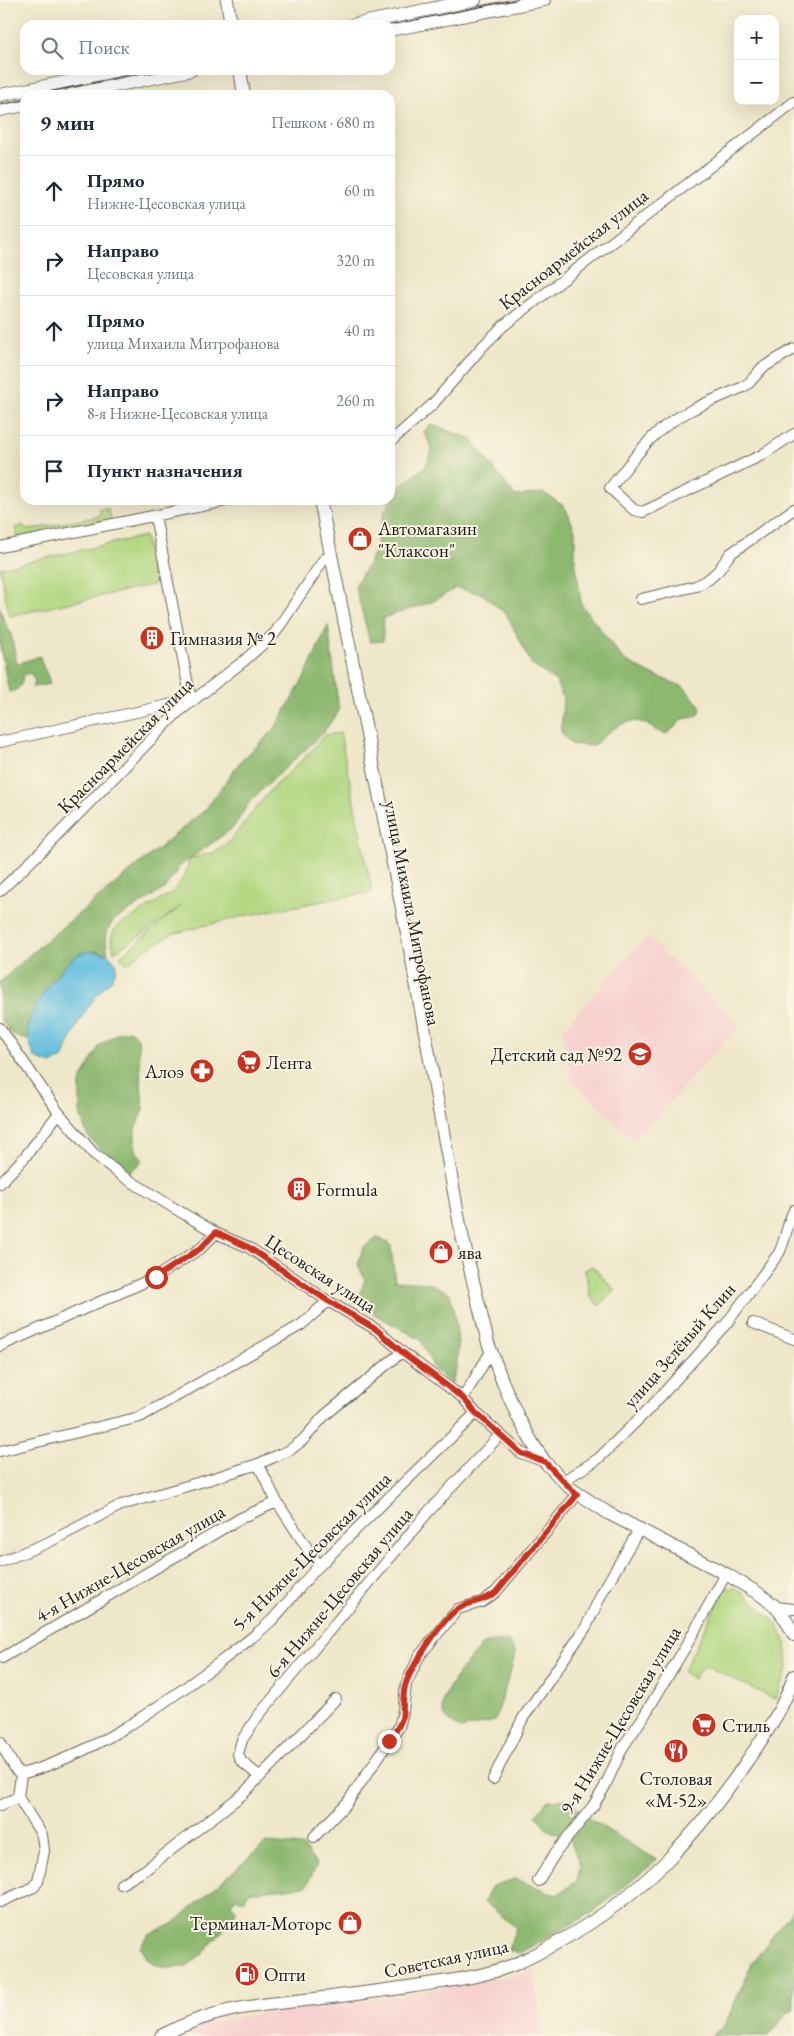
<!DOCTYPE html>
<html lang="ru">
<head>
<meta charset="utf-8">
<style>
	:root { --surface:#fff; --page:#f6f6f7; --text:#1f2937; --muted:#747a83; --line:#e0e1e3 }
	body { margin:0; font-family:"EB Garamond",serif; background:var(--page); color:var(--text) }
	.controls { position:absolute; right:15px; top:15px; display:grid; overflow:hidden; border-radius:10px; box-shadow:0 5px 20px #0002 }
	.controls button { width:45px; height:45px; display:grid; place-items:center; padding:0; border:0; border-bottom:1px solid var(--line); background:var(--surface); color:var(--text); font:25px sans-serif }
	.stop { position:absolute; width:15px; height:15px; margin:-11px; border:4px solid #c8321e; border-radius:50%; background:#fff }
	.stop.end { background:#c8321e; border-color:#fff; box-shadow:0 1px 5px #0008 }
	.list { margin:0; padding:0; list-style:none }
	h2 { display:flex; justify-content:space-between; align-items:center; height:65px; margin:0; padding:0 20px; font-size:21px }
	h2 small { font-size:16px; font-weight:400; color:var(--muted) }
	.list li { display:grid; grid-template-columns:32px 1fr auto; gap:15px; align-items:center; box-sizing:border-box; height:70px; padding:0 20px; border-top:1px solid var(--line) }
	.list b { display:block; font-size:19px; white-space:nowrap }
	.list p { margin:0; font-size:16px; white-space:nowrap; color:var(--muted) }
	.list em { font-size:16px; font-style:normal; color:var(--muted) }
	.icon { flex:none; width:28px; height:28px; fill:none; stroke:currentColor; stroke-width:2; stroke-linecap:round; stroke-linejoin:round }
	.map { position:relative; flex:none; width:794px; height:2036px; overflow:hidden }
	.search { position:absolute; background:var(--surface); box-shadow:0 5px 20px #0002; left:20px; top:20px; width:375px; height:55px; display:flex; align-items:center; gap:12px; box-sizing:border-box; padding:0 18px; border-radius:15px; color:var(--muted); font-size:19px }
	.panel { position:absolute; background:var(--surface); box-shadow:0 5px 20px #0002; left:20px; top:90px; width:375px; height:415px; border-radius:15px }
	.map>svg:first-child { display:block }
</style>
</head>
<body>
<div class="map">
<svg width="794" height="2036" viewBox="0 0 794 2036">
	<rect width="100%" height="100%" fill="#fcf5e5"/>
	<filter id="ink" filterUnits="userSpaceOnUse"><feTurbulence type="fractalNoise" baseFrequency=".02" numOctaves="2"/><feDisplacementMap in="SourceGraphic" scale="10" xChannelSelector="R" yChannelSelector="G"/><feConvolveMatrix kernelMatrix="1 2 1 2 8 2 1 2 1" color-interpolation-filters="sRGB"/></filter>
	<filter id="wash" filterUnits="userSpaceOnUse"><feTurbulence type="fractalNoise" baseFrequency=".0096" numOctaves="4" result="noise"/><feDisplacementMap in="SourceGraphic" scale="20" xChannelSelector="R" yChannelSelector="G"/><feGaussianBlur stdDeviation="1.12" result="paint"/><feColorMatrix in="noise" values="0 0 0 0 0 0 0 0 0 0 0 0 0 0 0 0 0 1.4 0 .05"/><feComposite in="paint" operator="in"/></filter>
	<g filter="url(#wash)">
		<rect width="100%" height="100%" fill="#eee7c9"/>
		<path fill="#f7d0cf" d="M647 937 740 1026 634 1140 571 1079 562 1030Z
			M534 1970 542 2036H173L181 2032 220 2020 302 2007 390 1997 493 1979Z"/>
		<path fill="#b2d781" stroke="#677a4e" d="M100 509H108L111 519 17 538 15 528 23 525 28 530 100 516Z
			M145 536 156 584 9 616 0 568Z
			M340 733 372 892 243 916 172 934 146 949 127 964 120 956 181 906 141 935 114 952 111 939 115 928 173 892 185 875 190 859 215 852 230 841 272 788 303 759 325 735Z
			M592 1266 615 1290 599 1306 590 1296 585 1270Z
			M725 1588H736L748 1597 777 1624 786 1643 788 1668 775 1699 708 1667H701L694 1679 683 1672Z"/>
		<path fill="#8db86f" stroke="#546a46" d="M431 424 471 439 515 496 544 493 565 507 575 530V557L581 604 623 659 651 674 684 687 701 707 700 713 694 717 682 719 675 727 666 734C654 732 650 724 641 722 621 718 607 734 593 746L571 744 561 732 563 700 556 681 532 665 507 615 482 594 456 588 432 602 383 618V641L370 642 355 585 369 563 376 546 384 513 398 488 426 466 432 450 424 431Z
			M0 606 4 621 11 634 17 664 40 656C41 666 48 673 50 684L32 687 35 681 30 673 23 675C22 686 19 690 9 692L0 646Z
			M328 625 339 711 323 733 251 800 233 828 180 866 164 889 113 921 105 935 108 954 93 951 40 999 28 1024V1040L13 1036 0 1018V982L36 949 205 810 240 762 274 730 305 676Z
			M130 1030 138 1038 143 1110 135 1129V1149L143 1161 129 1172 103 1152 87 1135 80 1114V1082L100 1045 118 1033Z
			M377 1238 389 1242 391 1246 395 1281 429 1283 450 1293C456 1324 464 1354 451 1384L434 1369 421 1340 367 1310 358 1298 365 1280 358 1264 363 1248Z
			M507 1640 516 1653 495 1721 460 1729C456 1725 448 1721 445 1716 433 1696 471 1659 483 1644Z
			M569 1799 583 1815 657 1860 592 1913 518 1954 508 1950 516 1927 484 1902 492 1886 515 1879 557 1895 577 1881 580 1865 570 1839 548 1830 536 1815 548 1800Z
			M266 1843 302 1846 317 1865 306 1886 249 1892 243 1901 236 1898 231 1904 237 1911C229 1924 199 1961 186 1966 177 1969 159 1969 152 1963 147 1959 144 1952 140 1947L149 1934 173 1924Z
			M794 1908V2010L787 2013 769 2036H711L725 2025 752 1963Z"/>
		<path fill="#61bedf" stroke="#3e6d7e" d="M93 951 108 954 117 964C114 983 108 981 97 995 84 1011 70 1038 64 1057L51 1064 35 1058C31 1047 26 1036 28 1024 33 1004 63 962 81 953 85 952 90 952 93 951Z"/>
	</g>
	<g filter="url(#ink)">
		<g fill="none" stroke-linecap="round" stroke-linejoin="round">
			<defs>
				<path id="minor" d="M794 349 762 368 749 383 743 387C714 400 682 411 658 432 640 448 625 470 610 488L634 510 643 512 762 455 794 434
					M390 442 433 404 482 347 503 326 794 102
					M0 547 231 500
					M641 599 696 586 709 579 718 571 730 554 794 509
					M0 742 191 700 155 516
					M0 891 47 846 177 713 245 660 275 633 324 559 331 557
					M0 1028 59 1113 93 1153 121 1175 169 1205 216 1233 248 1247 328 1301 377 1330 402 1352 463 1398 476 1413 521 1453 545 1462
					M0 1183 24 1158 59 1113
					M753 1323 794 1339
					M0 1346 156 1277 201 1248 216 1233
					M463 1398 490 1353
					M0 1451 140 1417 301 1325 328 1301
					M258 1464 277 1502 319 1566
					M563 1481 598 1459 650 1408 726 1324 779 1253C786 1239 787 1223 794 1210
					M0 1562 47 1543 121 1505 211 1479 258 1464 290 1450 303 1440 324 1416 402 1352
					M776 1607 794 1609
					M2 1658 241 1518 277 1502
					M0 1742 16 1770 21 1774
					M21 1774C91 1755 154 1711 212 1668 232 1653 253 1638 271 1621 289 1603 303 1581 321 1564 372 1513 424 1464 476 1413
					M260 1777 241 1761 238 1754 242 1740 258 1716 429 1511 500 1435
					M493 1779 523 1718 586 1627 603 1591 640 1528
					M0 1806 18 1797 21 1774
					M314 1837 347 1803 399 1727 403 1712 406 1684 420 1655 458 1609 482 1602 496 1592 577 1495
					M538 1881 556 1852 593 1806 604 1788 623 1747 644 1716 686 1646 726 1574
					M121 1884 145 1870 243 1794 336 1699
					M0 1902 34 1887 38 1881 44 1851 42 1835 18 1797"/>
				<path id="major" d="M227 0 231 25
					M352 25 475 0
					M390 30 544 0
					M240 70 244 95
					M0 95 127 70
					M70 95 191 70
					M0 110 25 105
					M320 500 408 938 461 1231 488 1343 503 1383 518 1417 533 1444 545 1462 570 1488 608 1513 726 1574 761 1595 776 1607 786 1620 794 1635
					M161 2036C212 2008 257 2005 314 1999 348 1995 381 1991 414 1986 447 1981 483 1977 513 1965 530 1958 546 1949 562 1940 642 1895 696 1837 747 1761 766 1734 784 1707 794 1676"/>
			</defs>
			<use href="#minor" stroke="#666359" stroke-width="12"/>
			<use href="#major" stroke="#666359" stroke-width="14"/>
			<use href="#minor" stroke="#fff" stroke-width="10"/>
			<use href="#major" stroke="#fff" stroke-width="12"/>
			<path stroke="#1c1c1c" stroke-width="1" d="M390 25 515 0
				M145 74 165 70
				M34 95 152 70
				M0 105 25 100"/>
		</g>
	</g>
	<g fill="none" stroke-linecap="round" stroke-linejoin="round" filter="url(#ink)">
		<path stroke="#c8321e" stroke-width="6" d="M156 1277 201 1248 216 1232 248 1247 328 1301 377 1330 402 1352 463 1398 476 1413 521 1453 545 1462 577 1495 496 1592C482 1604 470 1600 458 1609 443 1618 412 1666 406 1683 402 1694 404 1706 402 1718 400 1726 394 1734 389 1741"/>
	</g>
	<defs>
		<symbol id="shop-disc" viewBox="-11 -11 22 22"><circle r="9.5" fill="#c8321e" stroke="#fcf5e5"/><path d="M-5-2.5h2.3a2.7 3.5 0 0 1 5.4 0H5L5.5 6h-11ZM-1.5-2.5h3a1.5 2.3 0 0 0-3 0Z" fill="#fff"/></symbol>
		<symbol id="building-disc" viewBox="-11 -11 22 22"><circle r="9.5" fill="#c8321e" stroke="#fcf5e5"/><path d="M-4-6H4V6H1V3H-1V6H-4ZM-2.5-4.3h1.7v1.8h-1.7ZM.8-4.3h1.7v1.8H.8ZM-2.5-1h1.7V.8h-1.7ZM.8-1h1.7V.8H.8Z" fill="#fff"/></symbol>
		<symbol id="school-disc" viewBox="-11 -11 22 22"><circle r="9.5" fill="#c8321e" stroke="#fcf5e5"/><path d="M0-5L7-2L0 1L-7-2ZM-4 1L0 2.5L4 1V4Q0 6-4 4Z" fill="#fff"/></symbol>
		<symbol id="supermarket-disc" viewBox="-11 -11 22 22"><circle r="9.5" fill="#c8321e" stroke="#fcf5e5"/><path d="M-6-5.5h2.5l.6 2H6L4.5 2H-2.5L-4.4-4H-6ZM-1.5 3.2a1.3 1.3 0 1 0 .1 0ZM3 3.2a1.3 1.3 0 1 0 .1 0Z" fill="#fff"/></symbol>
		<symbol id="pharmacy-disc" viewBox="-11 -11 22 22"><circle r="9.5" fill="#c8321e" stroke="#fcf5e5"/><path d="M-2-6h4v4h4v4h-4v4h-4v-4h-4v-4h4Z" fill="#fff"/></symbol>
		<symbol id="restaurant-disc" viewBox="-11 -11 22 22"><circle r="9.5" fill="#c8321e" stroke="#fcf5e5"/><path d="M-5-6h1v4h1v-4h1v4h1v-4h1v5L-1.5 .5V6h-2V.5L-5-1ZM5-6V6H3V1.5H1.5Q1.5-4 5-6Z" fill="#fff"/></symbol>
		<symbol id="fuel-disc" viewBox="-11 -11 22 22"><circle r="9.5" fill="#c8321e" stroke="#fcf5e5"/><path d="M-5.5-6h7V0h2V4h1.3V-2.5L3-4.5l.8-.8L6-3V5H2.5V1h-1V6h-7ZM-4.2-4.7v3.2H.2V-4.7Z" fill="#fff"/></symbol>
	</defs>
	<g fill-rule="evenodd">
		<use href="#shop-disc" x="346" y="525" width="28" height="28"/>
		<use href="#building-disc" x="138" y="624" width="28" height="28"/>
		<use href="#school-disc" x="626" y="1040" width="28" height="28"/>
		<use href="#supermarket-disc" x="235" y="1048" width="28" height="28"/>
		<use href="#pharmacy-disc" x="188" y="1057" width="28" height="28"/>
		<use href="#building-disc" x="285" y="1175" width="28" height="28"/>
		<use href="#shop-disc" x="427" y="1238" width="28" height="28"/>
		<use href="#supermarket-disc" x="690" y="1711" width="28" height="28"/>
		<use href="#restaurant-disc" x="662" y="1737" width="28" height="28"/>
		<use href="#shop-disc" x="336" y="1909" width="28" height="28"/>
		<use href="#fuel-disc" x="233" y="1960" width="28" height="28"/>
	</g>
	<g text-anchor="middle" stroke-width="4" stroke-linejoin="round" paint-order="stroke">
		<g font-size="19" fill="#1c1c1c" stroke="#fcf5e5">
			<text transform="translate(573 249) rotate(-38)" y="7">Красноармейская улица</text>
			<text transform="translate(125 745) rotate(-45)" y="7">Красноармейская улица</text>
			<text transform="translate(413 913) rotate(79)" y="7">улица Михаила Митрофанова</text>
			<text transform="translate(321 1273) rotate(33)" y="7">Цесовская улица</text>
			<text transform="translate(679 1345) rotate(-49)" y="7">улица Зелёный Клин</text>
			<text transform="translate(311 1551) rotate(-45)" y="7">5-я Нижне-Цесовская улица</text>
			<text transform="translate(130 1563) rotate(-30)" y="7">4-я Нижне-Цесовская улица</text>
			<text transform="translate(339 1592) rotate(-50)" y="7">6-я Нижне-Цесовская улица</text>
			<text transform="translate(620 1720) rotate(-59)" y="7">9-я Нижне-Цесовская улица</text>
			<text transform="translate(446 1958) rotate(-12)" y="7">Советская улица</text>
		</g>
		<g font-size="19" fill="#1c1c1c" stroke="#fcf5e5" text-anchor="start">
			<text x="378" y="535">Автомагазин<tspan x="378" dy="22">"Клаксон"</tspan></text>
			<text x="170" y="645">Гимназия № 2</text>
			<text x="622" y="1061" text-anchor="end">Детский сад №92</text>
			<text x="266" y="1069">Лента</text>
			<text x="184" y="1078" text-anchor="end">Алоэ</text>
			<text x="316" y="1196">Formula</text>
			<text x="458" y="1259">ява</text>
			<text x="722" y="1732">Стиль</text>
			<text x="676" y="1785" text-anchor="middle">Столовая<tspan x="676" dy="22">«М-52»</tspan></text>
			<text x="332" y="1930" text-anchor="end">Терминал-Моторс</text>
			<text x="264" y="1981">Опти</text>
		</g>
	</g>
</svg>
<div class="controls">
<button>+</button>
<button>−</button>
</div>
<div class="stop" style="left:156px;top:1277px"></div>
<div class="stop end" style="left:389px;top:1741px"></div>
<div class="search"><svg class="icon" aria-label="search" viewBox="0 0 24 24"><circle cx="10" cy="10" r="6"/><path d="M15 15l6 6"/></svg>Поиск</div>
<section class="panel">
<h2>9 мин<small>Пешком · 680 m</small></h2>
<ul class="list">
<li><svg class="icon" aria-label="ahead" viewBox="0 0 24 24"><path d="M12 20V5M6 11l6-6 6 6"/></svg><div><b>Прямо</b><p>Нижне-Цесовская улица</p></div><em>60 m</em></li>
<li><svg class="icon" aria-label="right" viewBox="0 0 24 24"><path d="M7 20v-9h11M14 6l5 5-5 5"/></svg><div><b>Направо</b><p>Цесовская улица</p></div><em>320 m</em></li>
<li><svg class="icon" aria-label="ahead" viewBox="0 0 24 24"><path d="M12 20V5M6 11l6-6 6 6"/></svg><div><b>Прямо</b><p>улица Михаила Митрофанова</p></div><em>40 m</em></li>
<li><svg class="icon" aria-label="right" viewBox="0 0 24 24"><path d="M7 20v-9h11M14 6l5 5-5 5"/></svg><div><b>Направо</b><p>8-я Нижне-Цесовская улица</p></div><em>260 m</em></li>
<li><svg class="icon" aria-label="arrive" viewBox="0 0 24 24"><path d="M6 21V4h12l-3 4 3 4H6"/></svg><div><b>Пункт назначения</b></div></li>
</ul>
</section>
</div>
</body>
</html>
